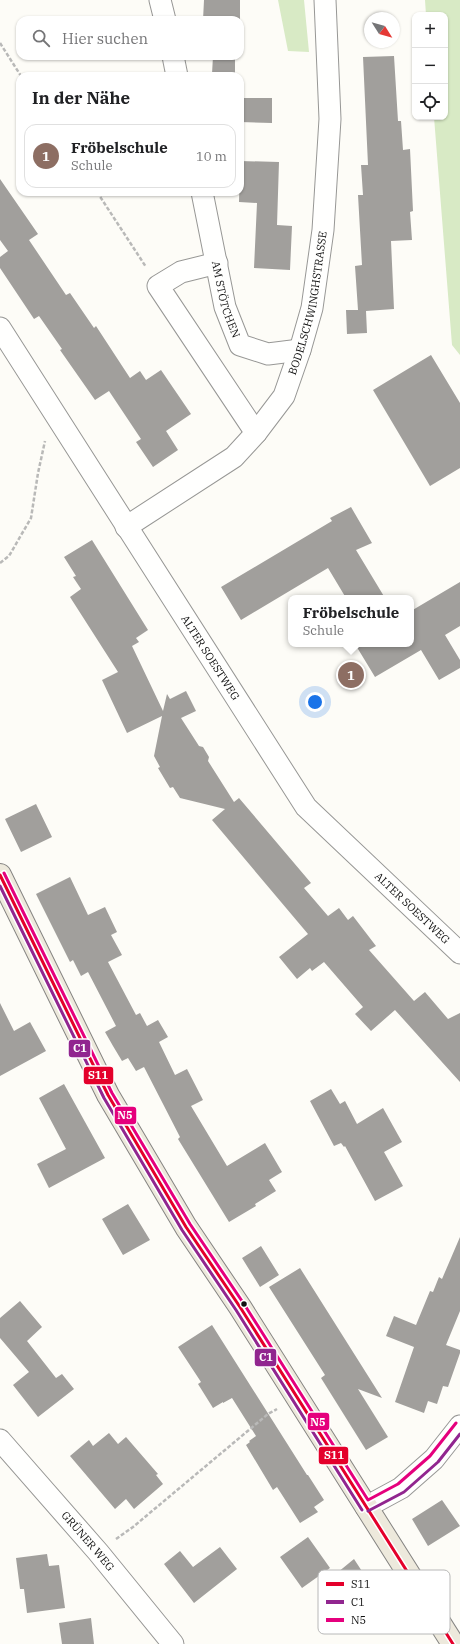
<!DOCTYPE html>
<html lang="de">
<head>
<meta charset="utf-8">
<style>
	:root { --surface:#fff; --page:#f2f2f2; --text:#202124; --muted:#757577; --line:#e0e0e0; --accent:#b45309 }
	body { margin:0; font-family:"IBM Plex Serif",serif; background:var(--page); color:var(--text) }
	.controls { position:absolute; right:12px; top:12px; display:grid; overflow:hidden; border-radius:8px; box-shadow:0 1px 3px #0004 }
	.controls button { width:36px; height:36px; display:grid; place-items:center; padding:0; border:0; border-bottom:1px solid var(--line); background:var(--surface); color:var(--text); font:20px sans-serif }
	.compass { position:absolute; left:364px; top:12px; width:36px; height:36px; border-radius:50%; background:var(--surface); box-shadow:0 1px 3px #0004; rotate:127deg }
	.you { position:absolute; left:315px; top:702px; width:14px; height:14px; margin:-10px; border:3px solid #fff; border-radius:50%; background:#1a73e8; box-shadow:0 0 0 6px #1a73e833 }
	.badge { display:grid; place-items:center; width:26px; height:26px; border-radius:50%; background:var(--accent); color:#fff; font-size:13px; font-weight:700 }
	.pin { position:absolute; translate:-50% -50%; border:2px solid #fff; box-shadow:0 1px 4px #0006 }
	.popup { position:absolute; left:288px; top:595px; width:126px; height:52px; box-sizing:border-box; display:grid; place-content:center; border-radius:8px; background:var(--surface); filter:drop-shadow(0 1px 3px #0005); font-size:13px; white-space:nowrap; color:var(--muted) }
	.popup b { font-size:15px; color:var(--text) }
	.popup::after { content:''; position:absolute; left:50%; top:100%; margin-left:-8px; border:8px solid transparent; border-top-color:var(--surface) }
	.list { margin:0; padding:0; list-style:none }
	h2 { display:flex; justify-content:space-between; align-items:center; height:52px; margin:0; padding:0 16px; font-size:17px }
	h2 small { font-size:13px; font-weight:400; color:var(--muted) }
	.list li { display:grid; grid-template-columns:26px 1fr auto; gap:12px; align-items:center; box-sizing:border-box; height:64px; margin:0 8px 8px; padding:0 8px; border:1px solid var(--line); border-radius:12px }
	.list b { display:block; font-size:15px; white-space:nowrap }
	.list p { margin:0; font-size:13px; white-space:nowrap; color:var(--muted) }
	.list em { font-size:13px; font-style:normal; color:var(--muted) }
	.icon { flex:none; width:22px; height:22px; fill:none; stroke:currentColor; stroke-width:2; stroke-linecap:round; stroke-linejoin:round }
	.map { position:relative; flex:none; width:460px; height:1644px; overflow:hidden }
	.search { position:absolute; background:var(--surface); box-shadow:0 1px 3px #0004; left:16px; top:16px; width:228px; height:44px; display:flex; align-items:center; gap:10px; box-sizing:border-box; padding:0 14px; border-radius:12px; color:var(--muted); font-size:15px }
	.panel { position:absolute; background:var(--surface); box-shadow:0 1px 3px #0004; left:16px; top:72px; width:228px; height:124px; border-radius:12px }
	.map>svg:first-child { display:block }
</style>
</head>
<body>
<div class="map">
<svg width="460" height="1644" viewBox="0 0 460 1644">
	<rect width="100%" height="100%" fill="#fdfcf7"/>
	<path fill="#d8eac5" d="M278 0H304L309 52 288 51Z
		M425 0H460V355L452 345 434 117H445V15H426Z"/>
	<path fill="#a19f9c" d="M204 0H240V20H203Z
		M213 56H235V76H214L212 74Z
		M394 56 398 121H401L403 150 410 149 413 211 410 212 412 240 391 241 394 309 366 311 367 333 347 334 346 310H358L355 266 362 265 358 195H363L361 165H368L363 57Z
		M240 98H272V123L240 122Z
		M240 161 279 162 277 225 292 226 290 270 254 268 257 203 239 202Z
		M0 179 38 234 29 240 66 295 70 293 94 328 96 326 130 378 140 371 146 380 161 370 191 414 166 431 178 450 153 467 136 442 141 439 109 391 95 400 60 350 62 349 39 316 34 319 0 268V257L8 251 0 240Z
		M431 355 460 403V468L430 486 373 390Z
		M351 507 372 543 356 550 385 598H346L328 568 241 620 221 587 332 521 330 518Z
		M92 540 148 630 136 638 139 642 132 646 163 711 167 694 170 699 186 691 196 711 181 718 199 746 203 747 209 757 208 761 234 802 239 798 311 883 304 888 328 916 339 908 348 920 353 916 376 946 369 950 414 1001 425 992 448 1019 460 1013V1082L395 1010 371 1031 355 1014 363 1007 324 962 312 971 310 968 297 979 279 957 308 934 212 820 225 809 180 798 173 787 170 788 158 768 160 767 154 756 162 716 127 733 102 680 118 672 70 597 81 589 73 577 76 576 64 557Z
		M460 582V626L445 635 460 660V668L439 680 421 650 375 677 355 644H411V611Z
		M36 804 52 837 21 852 5 819Z
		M70 877 88 915 105 907 117 932 111 935 122 955 108 962 136 1015 140 1013 147 1026 158 1020 168 1037 159 1042 175 1075 187 1069 203 1100 191 1106 227 1166 265 1143 282 1172 269 1180 276 1191 255 1204 256 1206 229 1222 178 1139 180 1137 144 1067 136 1071 128 1058 122 1061 113 1046 105 1032 116 1026 88 972 81 976 73 960 70 962 36 894Z
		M0 1003 14 1031 30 1022 46 1051 0 1076Z
		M64 1084 105 1158 49 1188 37 1164 66 1149 39 1098Z
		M331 1089 340 1104 345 1101 357 1124 383 1108 402 1142 384 1152 403 1186 375 1201 345 1146 344 1147 341 1143 334 1146 310 1101Z
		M128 1204 150 1240 123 1255 102 1219Z
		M460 1237V1311L446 1345 460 1350V1353L448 1387 443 1386 437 1404 428 1401 424 1413 395 1402 414 1347 386 1336 394 1316 416 1325 430 1291 433 1292 439 1277 442 1279Z
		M261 1246 279 1275 260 1287 242 1258Z
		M300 1268 382 1398 358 1389 388 1437 366 1450 321 1378 325 1375 269 1287Z
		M20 1301 42 1327 27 1341 56 1378 62 1374 74 1389 38 1417 13 1385 29 1372 0 1338V1318Z
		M212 1325 307 1475H308L324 1500 314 1507 318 1512 300 1523 277 1487 273 1490 246 1445 250 1442 249 1441 256 1436 232 1398 223 1403V1402L213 1408 198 1384 201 1382 178 1347Z
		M109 1433 118 1444 126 1437 158 1474 156 1475 163 1484 134 1509 126 1499 115 1509 70 1456 89 1440 93 1446Z
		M442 1500 460 1526 428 1546 412 1519Z
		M308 1537 330 1568 302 1588 280 1557Z
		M220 1547 237 1569 194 1603 164 1564 180 1551 193 1567Z
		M47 1554 49 1566 59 1565 65 1608 27 1613 24 1589H20L16 1558Z
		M354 1559 369 1582 375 1578 392 1604 362 1624 332 1577Z
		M91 1618 94 1644H62L59 1623Z"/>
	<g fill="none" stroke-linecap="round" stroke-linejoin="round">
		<defs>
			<g id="street">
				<path d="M160 0 165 20"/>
				<path d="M173 56 177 76"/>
				<path id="s1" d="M202 192 225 307 240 345 268 354 300 350"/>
				<path d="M217 263 181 272 158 286 256 433"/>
				<path id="s2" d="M0 328 306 807 460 953"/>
				<path id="s3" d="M126 527 234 457 256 433 284 396 300 350 312 308 323 230 330 119 325 0"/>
				<path id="s4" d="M0 1440 98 1552 173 1644"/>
				<path d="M366 1507 401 1488 434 1459 460 1426"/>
			</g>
			<path id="primary" d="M0 875 108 1095 186 1227 240 1307 453 1644"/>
		</defs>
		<use href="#street" stroke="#979795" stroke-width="23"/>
		<use href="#primary" stroke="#858482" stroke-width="24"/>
		<path stroke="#b9b9b8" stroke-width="2.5" stroke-dasharray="4 2" stroke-linecap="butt" d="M0 43 21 76
			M97 192 146 267
			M0 563 9 556 31 518 38 473 45 441
			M116 1539 133 1527 268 1414 277 1409"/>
		<use href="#street" stroke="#fffffe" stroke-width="21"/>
		<use href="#primary" stroke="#ede9dc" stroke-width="22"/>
		<defs>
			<path id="bus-1" d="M0 875 108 1095 186 1227 240 1307 453 1644"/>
			<path id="bus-2" d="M0 886 104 1098 182 1230 236 1310 362 1510
				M368 1511 404 1492 438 1462 460 1434"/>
			<path id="bus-3" d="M4 873 112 1093 190 1224 244 1304 368 1500 398 1484 430 1456 456 1423"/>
		</defs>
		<use href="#bus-1" stroke="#fff" stroke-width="6"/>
		<use href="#bus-2" stroke="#fff" stroke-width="6"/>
		<use href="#bus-3" stroke="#fff" stroke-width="6"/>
		<use href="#bus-1" stroke="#e4002b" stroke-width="3"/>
		<use href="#bus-2" stroke="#91268f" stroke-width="3"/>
		<use href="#bus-3" stroke="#e5007d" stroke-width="3"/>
	</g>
	<circle fill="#111" stroke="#fff" stroke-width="1.5" cx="244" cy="1304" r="3.5"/>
	<g text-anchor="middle" stroke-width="4" stroke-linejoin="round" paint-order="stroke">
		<g font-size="11" fill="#111" stroke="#fff">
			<text dy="4" stroke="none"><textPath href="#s1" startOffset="110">AM STÖTCHEN</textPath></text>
			<text dy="4" stroke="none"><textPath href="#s3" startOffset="304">BODELSCHWINGHSTRASSE</textPath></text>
			<text dy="4" stroke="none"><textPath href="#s2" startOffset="391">ALTER SOESTWEG</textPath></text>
			<text dy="4" stroke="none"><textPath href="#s2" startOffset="715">ALTER SOESTWEG</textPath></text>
			<text dy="4" stroke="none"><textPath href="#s4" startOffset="134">GRÜNER WEG</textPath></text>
		</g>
	</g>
	<rect x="318" y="1570" width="132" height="64" rx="6" fill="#fff" stroke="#b8b8b8" stroke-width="1"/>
	<rect x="326" y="1582" width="18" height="4" fill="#e4002b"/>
	<rect x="326" y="1600" width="18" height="4" fill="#91268f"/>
	<rect x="326" y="1618" width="18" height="4" fill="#e5007d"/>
	<g font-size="11" fill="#111">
		<text x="351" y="1588">S11</text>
		<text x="351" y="1606">C1</text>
		<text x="351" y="1624">N5</text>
	</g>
	<g stroke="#fff" stroke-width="1.5">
		<rect x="68" y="1039" width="23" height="19" rx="4" fill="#91268f"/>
		<rect x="83" y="1066" width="31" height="19" rx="4" fill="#e4002b"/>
		<rect x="114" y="1106" width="23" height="19" rx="4" fill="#e5007d"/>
		<rect x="254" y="1348" width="23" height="19" rx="4" fill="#91268f"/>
		<rect x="307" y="1412" width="23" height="19" rx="4" fill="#e5007d"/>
		<rect x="318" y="1446" width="31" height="19" rx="4" fill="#e4002b"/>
	</g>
	<g font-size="11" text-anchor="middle" font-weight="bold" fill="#fff">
		<text x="80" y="1052">C1</text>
		<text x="98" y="1079">S11</text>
		<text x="125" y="1119">N5</text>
		<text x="266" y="1361">C1</text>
		<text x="318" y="1426">N5</text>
		<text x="334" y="1459">S11</text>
	</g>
</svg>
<div class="controls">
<button>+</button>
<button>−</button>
<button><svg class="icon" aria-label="locate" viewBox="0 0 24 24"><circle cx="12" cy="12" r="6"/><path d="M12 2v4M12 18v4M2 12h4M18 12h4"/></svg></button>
</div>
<svg class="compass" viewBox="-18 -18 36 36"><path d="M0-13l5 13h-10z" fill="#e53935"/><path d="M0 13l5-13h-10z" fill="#757577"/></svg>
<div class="you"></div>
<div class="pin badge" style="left:351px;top:675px;background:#8d6e63">1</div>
<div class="popup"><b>Fröbelschule</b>Schule</div>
<div class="search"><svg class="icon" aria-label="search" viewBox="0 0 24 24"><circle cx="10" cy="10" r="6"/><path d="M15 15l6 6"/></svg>Hier suchen</div>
<section class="panel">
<h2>In der Nähe<small></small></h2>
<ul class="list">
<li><span class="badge" style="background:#8d6e63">1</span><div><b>Fröbelschule</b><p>Schule</p></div><em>10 m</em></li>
</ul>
</section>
</div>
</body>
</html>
